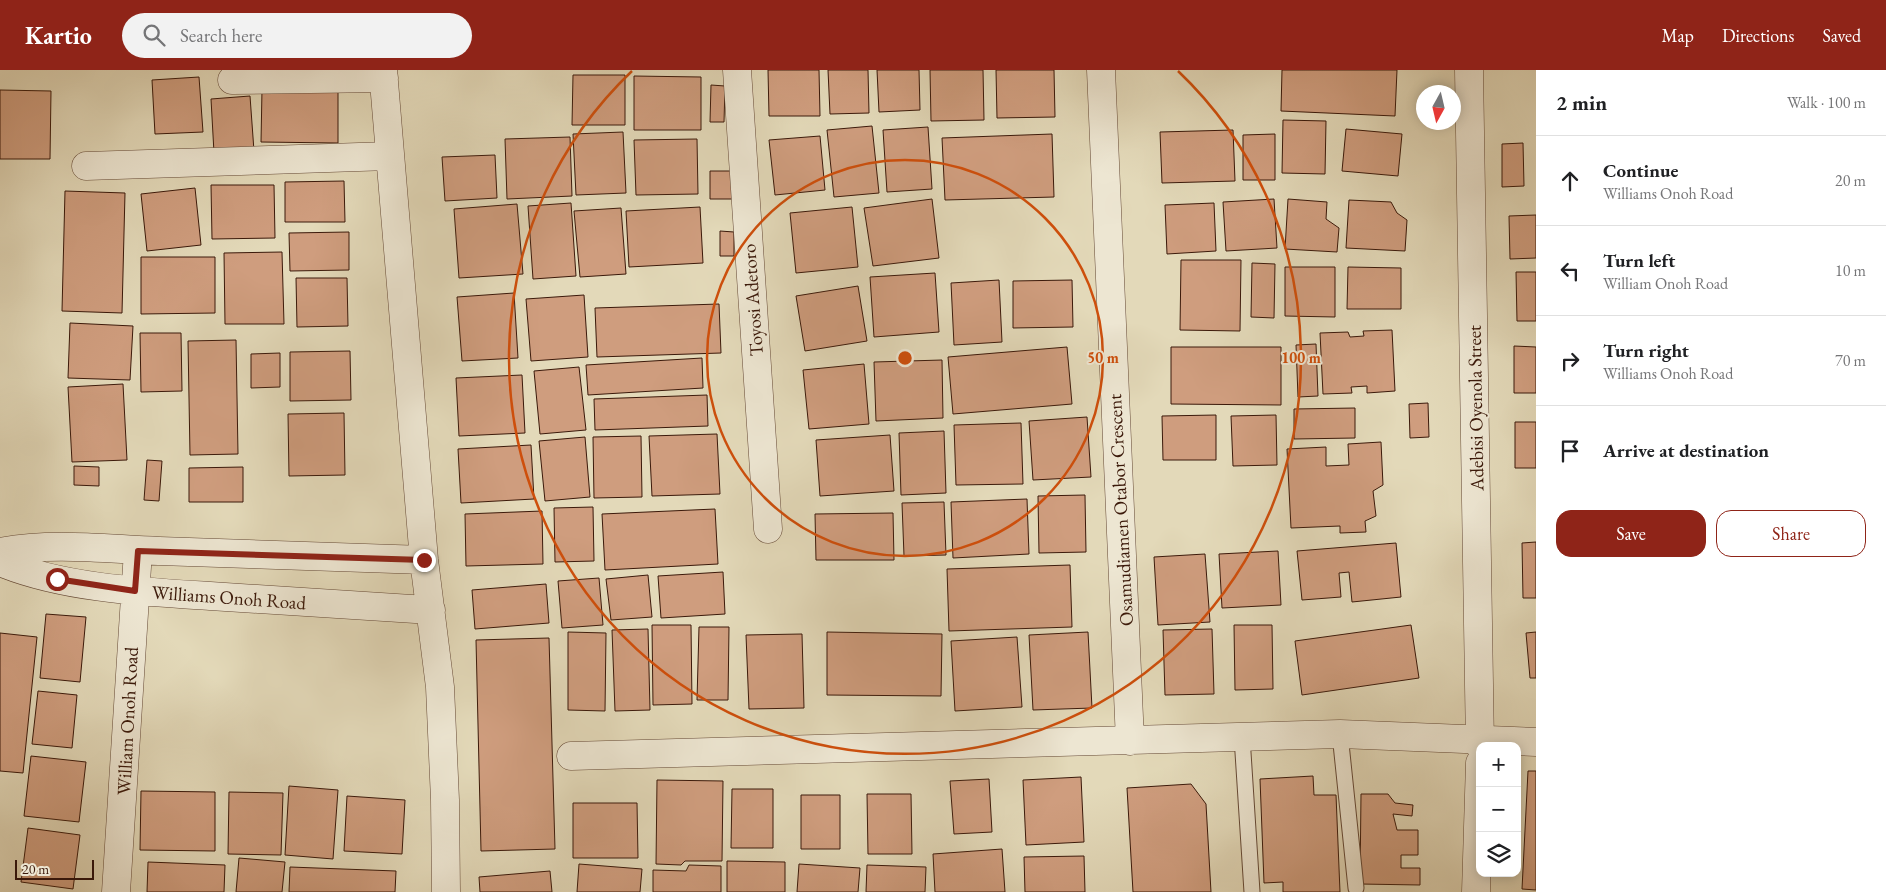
<!DOCTYPE html>
<html lang="en">
<head>
<meta charset="utf-8">
<style>
	:root { --surface:#fff; --page:#f2f2f2; --text:#202124; --muted:#757577; --line:#e0e0e0; --accent:#8f2418 }
	body { margin:0; font-family:"EB Garamond",serif; background:var(--page); color:var(--text) }
	.controls { position:absolute; right:15px; bottom:15px; display:grid; overflow:hidden; border-radius:10px; box-shadow:0 2px 12px #0003 }
	.controls button { width:45px; height:45px; display:grid; place-items:center; padding:0; border:0; border-bottom:1px solid var(--line); background:var(--surface); color:var(--text); font:25px sans-serif }
	.compass { position:absolute; left:1416px; top:15px; width:45px; height:45px; border-radius:50%; background:var(--surface); box-shadow:0 2px 12px #0003; rotate:188deg }
	.scale { position:absolute; left:15px; bottom:12px; width:79px; box-sizing:border-box; padding-left:5px; border:2px solid #3b190a; border-top:0; font-size:14px; line-height:18px; white-space:nowrap; color:#3b190a; -webkit-text-stroke:4px #ede6d2; paint-order:stroke }
	.stop { position:absolute; width:15px; height:15px; margin:-11px; border:4px solid #8f2418; border-radius:50%; background:#fff }
	.stop.end { background:#8f2418; border-color:#fff; box-shadow:0 1px 5px #0008 }
	.list { margin:0; padding:0; list-style:none }
	h2 { display:flex; justify-content:space-between; align-items:center; height:65px; margin:0; padding:0 20px; font-size:21px }
	h2 small { font-size:16px; font-weight:400; color:var(--muted) }
	.list li { display:grid; grid-template-columns:32px 1fr auto; gap:15px; align-items:center; box-sizing:border-box; height:90px; padding:0 20px; border-top:1px solid var(--line) }
	.list b { display:block; font-size:19px; white-space:nowrap }
	.list p { margin:0; font-size:16px; white-space:nowrap; color:var(--muted) }
	.list em { font-size:16px; font-style:normal; color:var(--muted) }
	.actions { display:flex; gap:10px; padding:15px 20px }
	.actions a { flex:1; padding:11px 0; border:1px solid var(--accent); border-radius:15px; text-align:center; font-size:18px; color:var(--accent) }
	.actions .main { background:var(--accent); color:#fff }
	.icon { flex:none; width:28px; height:28px; fill:none; stroke:currentColor; stroke-width:2; stroke-linecap:round; stroke-linejoin:round }
	.map { position:relative; flex:none; width:1536px; height:822px; overflow:hidden }
	header { display:flex; align-items:center; gap:30px; box-sizing:border-box; height:70px; padding:0 25px; background:var(--accent); color:#fff }
	header strong { font-size:24px }
	nav { display:flex; gap:28px; margin-inline-start:auto; font-size:18px }
	.search { width:350px; height:45px; background:var(--page); display:flex; align-items:center; gap:12px; box-sizing:border-box; padding:0 18px; border-radius:28px; color:var(--muted); font-size:19px }
	main { display:flex }
	aside { flex:1; background:var(--surface) }
	.map>svg:first-child { display:block }
</style>
</head>
<body>
<header>
<strong>Kartio</strong>
<div class="search"><svg class="icon" aria-label="search" viewBox="0 0 24 24"><circle cx="10" cy="10" r="6"/><path d="M15 15l6 6"/></svg>Search here</div>
<nav><a>Map</a><a>Directions</a><a>Saved</a></nav>
</header>
<main>
<div class="map">
<svg width="1536" height="822" viewBox="0 0 1536 822">
	<rect width="100%" height="100%" fill="#e3d9b9"/>
	<filter id="stains"><feTurbulence type="fractalNoise" baseFrequency=".004" numOctaves="4"/><feColorMatrix values="0 0 0 0 .2 0 0 0 0 .09 0 0 0 0 .02 0 0 0 .5 -.17"/></filter>
	<radialGradient id="worn" r=".72"><stop offset=".6" stop-color="#630" stop-opacity="0"/><stop offset="1" stop-color="#630" stop-opacity=".3"/></radialGradient>
	<path fill="#cf9d7e" stroke="#3b190a" d="M768 0H819L820 46H769Z
		M828 0H868L869 43 830 44Z
		M877 0H919L920 40 879 42Z
		M930 0H983L984 50 931 51Z
		M996 0H1054L1055 47 997 48Z
		M1282 0H1397L1395 46 1281 41Z
		M573 5H625V55H572Z
		M634 6 701 7V60H634Z
		M199 7 203 62 155 64 152 10Z
		M711 15 725 16 724 52H710Z
		M262 19 338 20V73L261 72Z
		M0 20 51 21 50 89H0Z
		M250 26 254 81 214 83 211 29Z
		M1283 50 1326 51 1325 104 1282 103Z
		M872 56 879 123 834 127 827 60Z
		M928 57 932 119 887 122 883 60Z
		M1346 59 1402 64 1398 106 1342 101Z
		M1233 60 1235 111 1162 113 1160 62Z
		M623 62 626 123 576 125 573 64Z
		M1052 64 1054 127 945 130 942 68Z
		M1275 64V110H1243V65Z
		M820 66 825 120 775 125 769 70Z
		M570 67 572 126 507 129 505 69Z
		M697 69 698 124 636 125 634 70Z
		M1523 73 1524 116 1502 117V74Z
		M495 85 497 128 445 131 442 87Z
		M710 101H732V129H710Z
		M344 111 345 152H285V112Z
		M211 115H274L275 168 212 169Z
		M195 118 201 175 147 181 141 124Z
		M65 121 125 123 122 243 62 241Z
		M932 129 939 188 873 196 864 138Z
		M1274 129 1277 178 1226 181 1223 132Z
		M1288 129 1327 132 1326 149 1339 158 1337 182 1285 179Z
		M1349 130 1391 132 1397 143 1407 150 1405 181 1346 178Z
		M571 133 576 206 533 209 528 136Z
		M1214 133 1216 181 1167 184 1165 135Z
		M517 134 523 204 459 208 454 139Z
		M700 137 703 193 629 197 626 141Z
		M852 137 858 197 796 203 790 143Z
		M621 138 626 204 580 207 574 141Z
		M1536 145V188L1510 189 1509 146Z
		M720 161 734 162V186H720Z
		M349 162V200L290 201 289 163Z
		M282 182 284 254H225L224 183Z
		M141 187H215V243L141 244Z
		M1181 190H1241L1240 261 1180 260Z
		M1252 193 1275 194 1274 248 1251 247Z
		M1285 197H1335V247L1285 246Z
		M1348 197 1401 198V239H1347Z
		M1516 202H1536V251H1517Z
		M935 203 939 262 874 267 870 207Z
		M296 208H347L348 256 297 257Z
		M999 210 1002 272 954 275 951 213Z
		M1072 210 1073 257 1013 258V211Z
		M858 216 867 271 805 281 796 226Z
		M514 223 518 288 462 291 457 227Z
		M584 225 588 287 531 291 526 229Z
		M719 234 721 283 597 287 595 238Z
		M70 253 133 256 130 310 68 308Z
		M1392 260 1395 321 1367 323V316L1351 317 1352 323 1323 324 1320 263 1348 262 1350 267 1364 266 1363 261Z
		M140 263H181L182 321 141 322Z
		M236 270 238 384 190 385 188 271Z
		M1316 274 1318 326 1298 327 1296 275Z
		M1514 276 1536 277V323H1514Z
		M1067 277 1072 334 953 344 948 287Z
		M1171 277H1281V335L1171 334Z
		M350 281 351 330 290 331V282Z
		M280 283V317L251 318V284Z
		M702 288 703 318 588 325 586 295Z
		M942 290 943 348 876 351 874 292Z
		M864 294 869 354 809 359 803 300Z
		M579 297 586 360 540 364 534 301Z
		M522 305 525 363 459 366 456 308Z
		M123 314 127 390 72 392 68 317Z
		M707 325 708 356 595 360 594 329Z
		M1428 333 1429 367 1410 368 1409 334Z
		M1355 338V368L1294 369V339Z
		M344 343 345 405 289 406 288 344Z
		M1216 345V390H1163L1162 346Z
		M1276 345 1277 395 1233 396 1231 346Z
		M1087 347 1091 407 1033 410 1029 351Z
		M1515 352H1536V398H1515Z
		M1021 353 1023 414 956 415 954 355Z
		M944 361 946 423 901 425 899 363Z
		M717 364 720 424 652 426 649 366Z
		M890 365 894 421 820 426 816 370Z
		M641 366 642 427 594 428 593 367Z
		M585 367 590 427 545 431 539 371Z
		M1381 372 1383 415 1373 421 1376 446 1365 451 1366 462 1340 463V456L1291 458 1287 379 1326 377V396L1349 395 1348 374Z
		M531 375 534 429 461 433 458 379Z
		M147 390 162 391 159 431 144 430Z
		M74 396 99 397V416L74 415Z
		M243 397V432H189V398Z
		M1085 425 1086 482 1039 483 1038 426Z
		M1027 429 1029 484 953 488 951 432Z
		M944 432 946 485 904 486 902 433Z
		M593 437 594 491 555 492 554 438Z
		M715 439 718 494 605 500 602 444Z
		M542 441 543 494 466 496 465 444Z
		M893 443 894 490H816L815 444Z
		M1536 472V528H1523L1522 473Z
		M1396 473 1401 527 1352 532 1349 502 1339 503 1341 527 1302 530 1297 481Z
		M1278 481 1281 535 1222 538 1219 484Z
		M1205 484 1210 552 1158 555 1154 487Z
		M1070 495 1072 557 949 561 947 499Z
		M723 502 725 544 661 548 658 506Z
		M648 505 652 547 611 550 606 509Z
		M599 508 603 555 562 558 558 511Z
		M546 514 549 553 475 559 472 520Z
		M46 544 86 547 80 612 40 608Z
		M652 555H691L692 634 653 635Z
		M1234 555H1272L1273 619 1235 620Z
		M1411 555 1419 608 1302 625 1295 571Z
		M699 557H729L728 630H697Z
		M648 559 650 640 615 641 612 560Z
		M1212 559 1214 624 1165 625 1163 560Z
		M568 562 606 563 605 641 568 640Z
		M827 562 942 564 941 626 827 625Z
		M1088 562 1092 638 1033 640 1029 565Z
		M1536 562V608H1530L1526 563Z
		M0 563 37 567 23 703 0 701Z
		M802 564 804 638 749 639 746 565Z
		M1017 567 1022 637 955 641 951 571Z
		M549 568 555 779 481 781 476 570Z
		M38 621 77 625 72 678 32 674Z
		M31 686 86 692 79 752 24 746Z
		M1528 701H1536V820L1522 819Z
		M1313 706 1314 725H1336L1340 822H1283V812L1264 813 1260 709Z
		M1081 707 1084 772 1026 775 1023 710Z
		M989 709 992 762 954 764 950 711Z
		M657 710 723 711 722 791H685L681 795 656 794Z
		M1191 714 1206 734 1211 822H1133L1127 718Z
		M289 716 338 720 333 789 285 785Z
		M732 719H773V778H731Z
		M141 721 215 722V781L140 780Z
		M229 722 283 723 281 785 228 784Z
		M867 724H911L912 784H868Z
		M1361 724H1388L1395 733 1413 735 1412 746 1393 744 1397 760H1418V785H1401V798H1420V815L1360 814Z
		M801 725H840V779H801Z
		M347 726 405 730 402 784 344 781Z
		M573 733H637L638 788H573Z
		M28 758 80 765 73 819 21 812Z
		M1002 779 1005 822H935L933 784Z
		M1084 786 1085 822H1025L1024 787Z
		M239 788 285 792 282 822H236Z
		M727 791 785 792V822H727Z
		M148 792 225 795 224 822H147Z
		M579 794 642 799 640 822H577Z
		M799 794 860 798 858 822H797Z
		M689 795 721 796V822H653V800L686 801Z
		M867 795 926 797 925 822H866Z
		M290 797 396 801 395 822H289Z
		M550 801 552 822H480L479 807Z"/>
	<g fill="none" stroke-linecap="round" stroke-linejoin="round">
		<defs>
			<path id="lane" d="M1340 664 1356 818
				M1242 667 1252 822"/>
			<path id="street" d="M383 0 424 490 440 617 445 730 446 822
				M737 0 768 459
				M1101 0 1130 671
				M1469 0 1480 676
				M232 10 384 8
				M86 96 389 86
				M0 482C53 472 105 479 159 481 247 484 335 487 424 490
				M0 492C62 518 143 522 210 526 283 531 357 536 431 540
				M571 686 1340 664 1536 672
				M116 822 138 481
				M1476 822 1480 693"/>
		</defs>
		<use href="#lane" stroke="#654936" stroke-width="17"/>
		<use href="#street" stroke="#654936" stroke-width="29"/>
		<use href="#lane" stroke="#ede6d2" stroke-width="15"/>
		<use href="#street" stroke="#ede6d2" stroke-width="28"/>
	</g>
	<g fill="none" stroke-linecap="round" stroke-linejoin="round">
		<path stroke="#8f2418" stroke-width="6" d="M57 509 135 521 138 481 424 490"/>
	</g>
	<g fill="none" stroke="#ce4f0c" stroke-width="2.5">
		<circle cx="905" cy="288" r="198"/>
		<path d="M1178 1A396 396 0 1 1 632 1"/>
	</g>
	<g text-anchor="middle" stroke-width="4" stroke-linejoin="round" paint-order="stroke">
		<g font-size="19" fill="#3b190a" stroke="#ede6d2">
			<text transform="translate(752 230) rotate(-94)" y="7">Toyosi Adetoro</text>
			<text transform="translate(1475 338) rotate(-91)" y="7">Adebisi Oyenola Street</text>
			<text transform="translate(1120 440) rotate(-93)" y="7">Osamudiamen Otabor Crescent</text>
			<text transform="translate(229 527) rotate(4)" y="7">Williams Onoh Road</text>
			<text transform="translate(127 651) rotate(-87)" y="7">William Onoh Road</text>
		</g>
	</g>
	<circle cx="905" cy="288" r="8" fill="#ce4f0c" stroke="#ede6d2" stroke-width="2.5"/>
	<g font-size="15" text-anchor="middle" font-weight="bold" fill="#ce4f0c" stroke="#ede6d2" stroke-width="4" stroke-linejoin="round" paint-order="stroke">
		<text x="1103" y="293">50 m</text>
		<text x="1301" y="293">100 m</text>
	</g>
	<rect width="100%" height="100%" filter="url(#stains)"/>
	<rect width="100%" height="100%" fill="url(#worn)"/>
</svg>
<div class="controls">
<button>+</button>
<button>−</button>
<button><svg class="icon" aria-label="layers" viewBox="0 0 24 24"><path d="M12 4l9 5-9 5-9-5zM3 14l9 5 9-5"/></svg></button>
</div>
<svg class="compass" viewBox="-18 -18 36 36"><path d="M0-13l5 13h-10z" fill="#e53935"/><path d="M0 13l5-13h-10z" fill="#757577"/></svg>
<div class="scale">20 m</div>
<div class="stop" style="left:57px;top:509px"></div>
<div class="stop end" style="left:424px;top:490px"></div>
</div>
<aside>
<h2>2 min<small>Walk · 100 m</small></h2>
<ul class="list">
<li><svg class="icon" aria-label="ahead" viewBox="0 0 24 24"><path d="M12 20V5M6 11l6-6 6 6"/></svg><div><b>Continue</b><p>Williams Onoh Road</p></div><em>20 m</em></li>
<li><svg class="icon" aria-label="left" viewBox="0 0 24 24"><path d="M17 20v-9H6M10 6l-5 5 5 5"/></svg><div><b>Turn left</b><p>William Onoh Road</p></div><em>10 m</em></li>
<li><svg class="icon" aria-label="right" viewBox="0 0 24 24"><path d="M7 20v-9h11M14 6l5 5-5 5"/></svg><div><b>Turn right</b><p>Williams Onoh Road</p></div><em>70 m</em></li>
<li><svg class="icon" aria-label="arrive" viewBox="0 0 24 24"><path d="M6 21V4h12l-3 4 3 4H6"/></svg><div><b>Arrive at destination</b></div></li>
</ul>
<div class="actions"><a class="main">Save</a><a>Share</a></div>
</aside>
</main>
</body>
</html>
